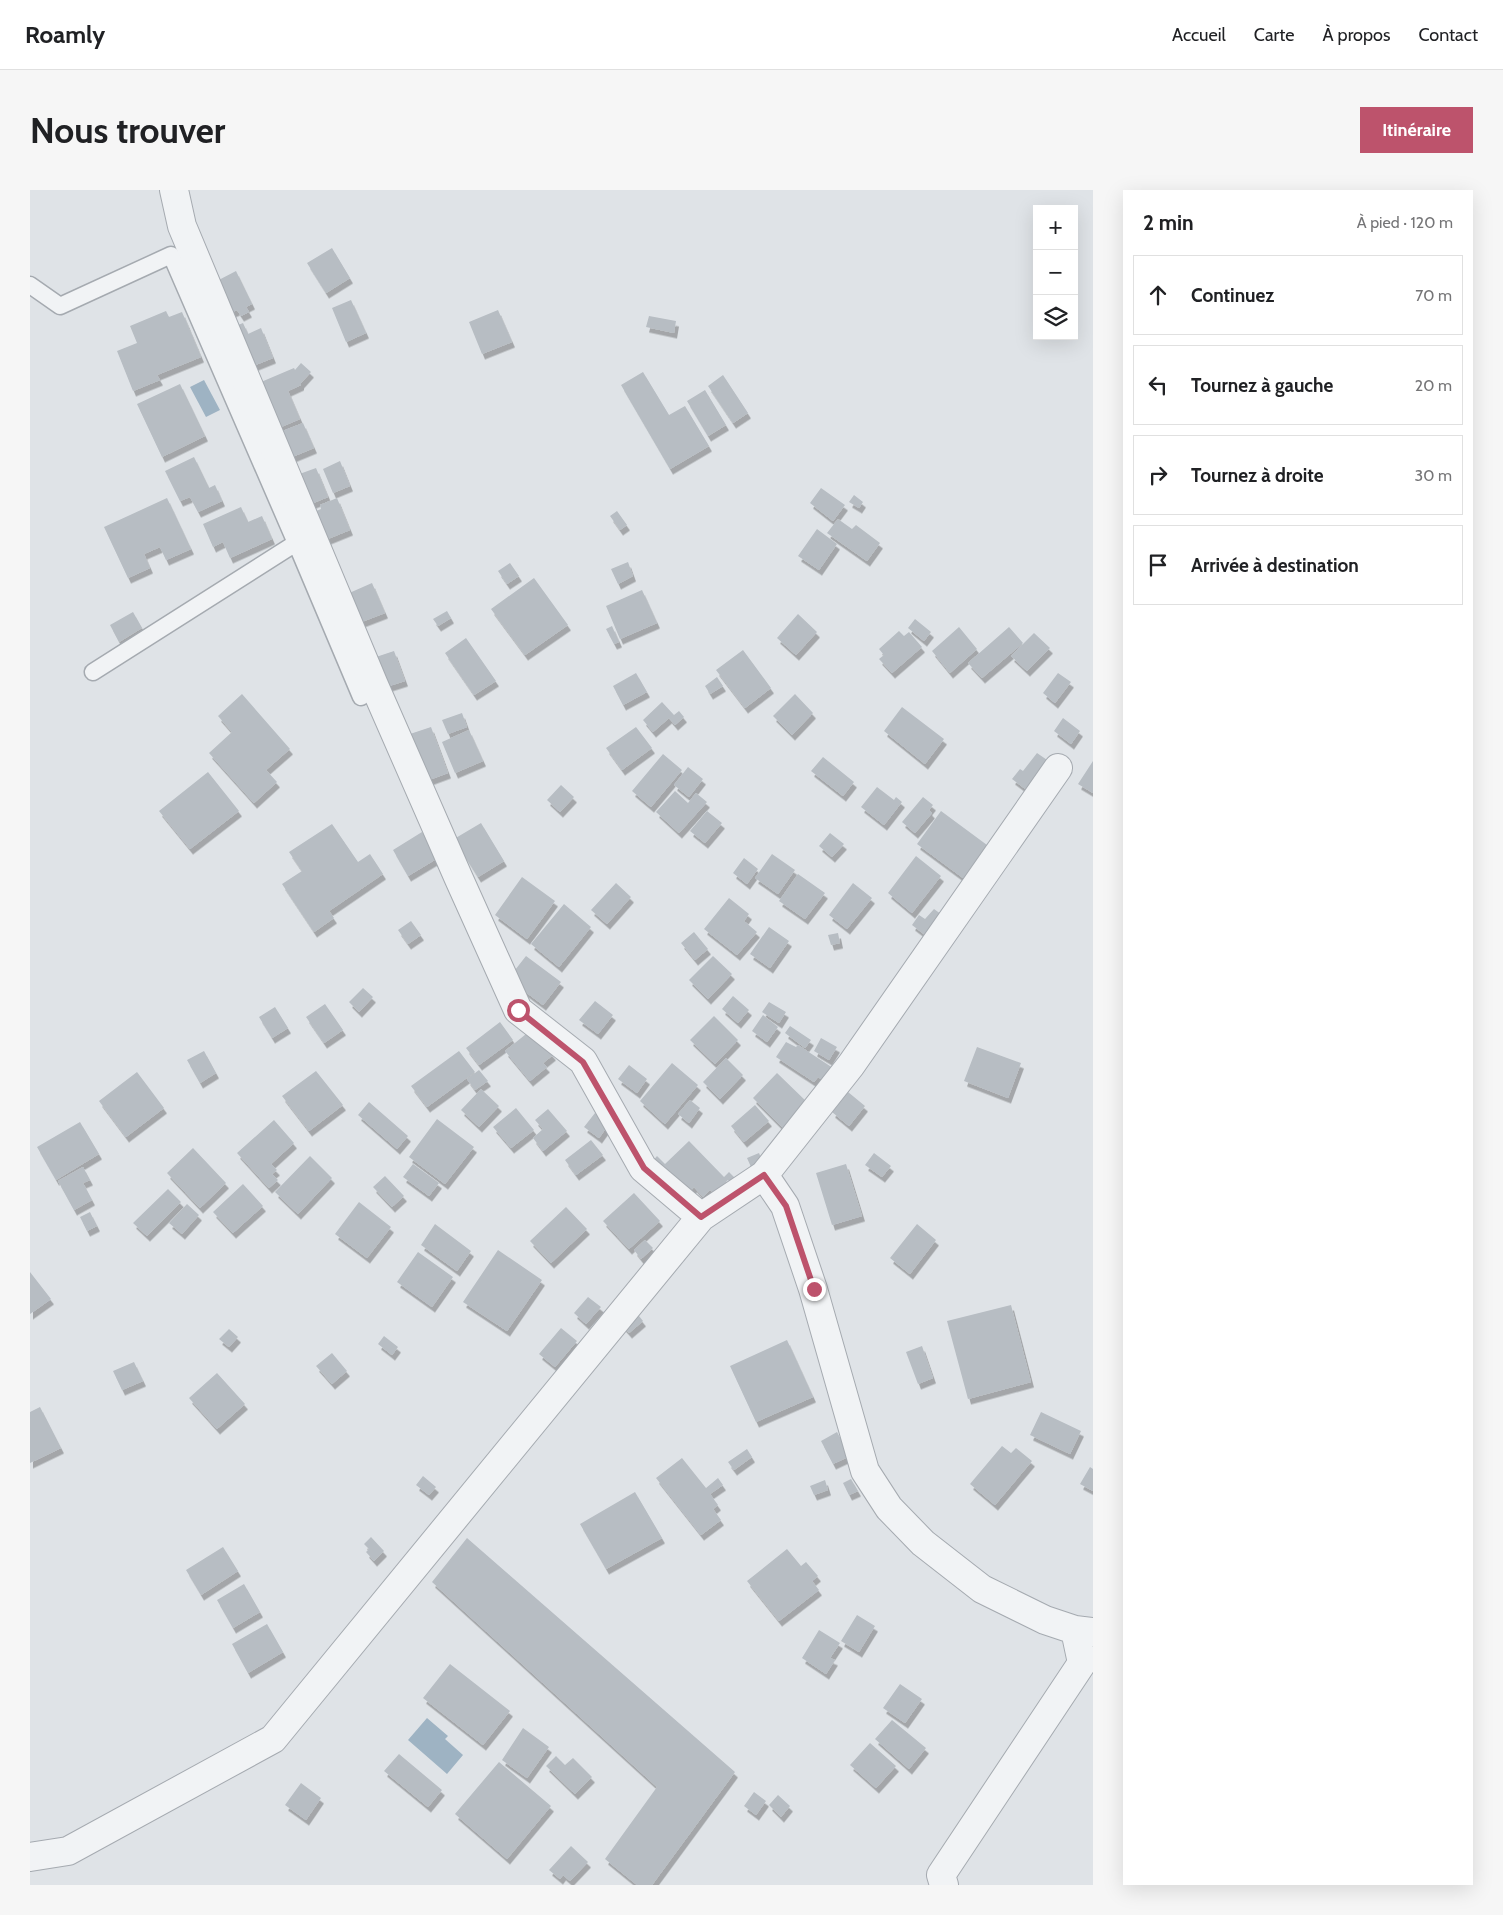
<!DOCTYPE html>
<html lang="fr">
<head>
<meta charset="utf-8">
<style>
	:root { --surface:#fff; --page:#f6f6f6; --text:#202124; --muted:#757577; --line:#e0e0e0; --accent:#bd536c }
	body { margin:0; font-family:Cabin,sans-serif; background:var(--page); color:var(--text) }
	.controls { position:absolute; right:15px; top:15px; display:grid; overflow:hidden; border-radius:0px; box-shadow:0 5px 20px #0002 }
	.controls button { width:45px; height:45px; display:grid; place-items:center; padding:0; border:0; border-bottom:1px solid var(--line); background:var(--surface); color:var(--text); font:25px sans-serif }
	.stop { position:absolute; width:15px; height:15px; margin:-11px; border:4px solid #bd536c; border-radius:50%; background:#fff }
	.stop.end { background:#bd536c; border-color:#fff; box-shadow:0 1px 5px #0008 }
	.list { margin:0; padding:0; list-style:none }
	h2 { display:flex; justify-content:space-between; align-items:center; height:65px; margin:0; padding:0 20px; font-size:21px }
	h2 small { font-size:16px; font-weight:400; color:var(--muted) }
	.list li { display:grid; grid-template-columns:32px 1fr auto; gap:15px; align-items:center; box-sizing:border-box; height:80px; margin:0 10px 10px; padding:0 10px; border:1px solid var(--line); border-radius:0px }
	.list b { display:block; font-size:19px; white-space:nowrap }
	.list em { font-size:16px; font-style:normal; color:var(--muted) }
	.icon { flex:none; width:28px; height:28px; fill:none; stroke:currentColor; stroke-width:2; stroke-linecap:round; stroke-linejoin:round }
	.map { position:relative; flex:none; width:1063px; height:1695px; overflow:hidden; border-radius:0px }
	header { display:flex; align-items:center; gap:30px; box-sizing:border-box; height:70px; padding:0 25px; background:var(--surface); border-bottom:1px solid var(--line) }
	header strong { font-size:24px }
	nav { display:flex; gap:28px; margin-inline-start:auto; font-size:18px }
	.intro { display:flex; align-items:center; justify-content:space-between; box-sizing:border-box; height:120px; padding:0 30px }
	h1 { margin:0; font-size:35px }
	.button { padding:12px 22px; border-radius:0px; background:var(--accent); color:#fff; font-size:18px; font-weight:700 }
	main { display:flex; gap:30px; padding:0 30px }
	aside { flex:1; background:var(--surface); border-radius:0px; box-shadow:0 5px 20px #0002 }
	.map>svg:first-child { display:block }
</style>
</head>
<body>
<header>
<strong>Roamly</strong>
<nav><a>Accueil</a><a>Carte</a><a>À propos</a><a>Contact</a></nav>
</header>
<div class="intro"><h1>Nous trouver</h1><a class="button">Itinéraire</a></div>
<main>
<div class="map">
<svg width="1063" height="1695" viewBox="0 0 1063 1695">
	<defs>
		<filter id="shadow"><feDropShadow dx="3" dy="5.5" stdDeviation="0" flood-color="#0004"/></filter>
	</defs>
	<rect width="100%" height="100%" fill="#dfe3e7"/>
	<path fill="#9eb3c3" d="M174 190 190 220 176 227 160 197Z
		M397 1528 418 1546 415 1549 433 1565 417 1584 378 1550Z"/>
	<path fill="#b7bdc3" filter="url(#shadow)" d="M302 58 320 88 296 103 277 73Z
		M206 81 222 114 216 117 219 122 211 126 207 120 198 124 183 93Z
		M321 110 336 143 316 152 302 118Z
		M468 120 482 152 452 164 439 132Z
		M136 121 139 127 152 122 171 167 127 185 130 190 103 201 87 161 107 153 100 136Z
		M619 126 646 131 644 143 616 137Z
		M213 133 218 144 231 138 243 168 218 178 201 138Z
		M271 173 281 182 271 193V195L258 201 270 229 244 240 224 195 264 178 265 180Z
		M613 182 639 225 655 216 679 256 640 279 591 195Z
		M693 185 718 223 703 233 678 196Z
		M150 194 175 246 132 267 107 214Z
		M675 200 696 235 678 246 657 211Z
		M273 233 284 258 255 270 245 244Z
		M164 267 179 298 185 295 192 311 168 322 160 307 150 311 135 281Z
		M310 271 320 296 303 303 293 279Z
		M286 278 298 307 276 316 264 286Z
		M791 298 815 315 803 331 780 313Z
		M824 305 833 312 829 318 819 312Z
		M137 308 161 359 136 370 130 357 114 364 120 378 98 388 74 337Z
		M307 308 320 340 288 353 277 325 291 319 290 315Z
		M211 317 218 332 232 326 242 349 200 368 193 352 183 357 173 334Z
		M587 321 597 335 590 340 580 326Z
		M808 329 822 339 826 335 850 353 837 371 797 343Z
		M787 339 807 354 789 380 768 366Z
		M598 372 603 386 588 394 581 379Z
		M480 373 489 386 477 394 468 381Z
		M504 388 538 435 495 465 461 419Z
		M342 393 355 423 329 433 317 404Z
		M612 400 627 433 590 449 576 416Z
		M417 421 421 428 408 436 403 429Z
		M103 422 112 438 89 452 80 435Z
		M768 424 787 442 766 465 747 448Z
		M885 429 901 442 894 451 878 438Z
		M582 436 589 452 584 454 576 439Z
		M929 437 947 459 920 483 902 461Z
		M979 437 993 453 952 488 938 473Z
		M869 441 874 446 879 442 892 457 862 483 849 469 854 465 849 459Z
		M1004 443 1020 458 997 481 981 466Z
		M436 448 466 491 444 505 415 463Z
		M713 460 741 498 715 518 686 480Z
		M364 461 375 491 356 497 346 467Z
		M606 483 617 502 593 515 583 496Z
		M1028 483 1041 492 1025 513 1013 503Z
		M687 487 693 496 680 504 675 496Z
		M212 504 260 559 236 580 247 592 224 613 179 563 202 542 188 526Z
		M765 504 783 523 762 545 743 526Z
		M632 512 644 525 649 521 654 527 645 535 639 528 623 542 613 530Z
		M872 517 914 549 895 574 854 541Z
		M432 523 437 537 418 544 412 530Z
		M1033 528 1050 541 1041 554 1024 541Z
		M401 537 418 583 391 593 374 546Z
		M606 537 622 558 592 580 576 558Z
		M439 540 453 571 425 583 412 552Z
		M1007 563 1020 572 998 601 982 589 990 579 993 581Z
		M633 564 652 580 621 617 602 601Z
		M793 567 824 592 813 606 781 581Z
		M1063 571V603L1048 594Z
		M658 577 673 589 659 607 644 595Z
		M178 582 209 621 160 659 129 621Z
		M531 595 544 607 530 622 517 610Z
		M847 597 864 610 866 607 872 612 854 635 831 617Z
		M645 601 658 613 666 603 677 612 649 643 626 622Z
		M893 607 903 615 899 620 902 623 885 643 872 632Z
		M677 621 692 633 675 653 660 641Z
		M911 621 957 655 933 688 887 654Z
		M451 633 474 671 448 687 424 649Z
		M302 634 328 672 340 664 353 684 299 721 304 728 284 742 252 694 272 681 259 662Z
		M392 642 408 668 378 686 363 660Z
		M800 643 814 654 802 667 789 656Z
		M742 664 765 680 748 704 725 688Z
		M886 666 911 686 882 723 858 703Z
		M714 668 728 679 717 694 703 683Z
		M768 684 795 703 775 729 749 711Z
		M492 687 525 711 497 749 465 725Z
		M586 693 601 707 577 734 561 720Z
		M823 693 842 708 817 739 799 725Z
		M699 708 719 724 714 731 727 742 707 765 674 739Z
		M534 714 561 737 529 777 501 754Z
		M904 719 915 727 899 748 882 735 889 725 895 729Z
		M381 731 391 745 378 754 368 740Z
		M739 737 759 751 740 778 720 764Z
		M664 742 678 759 665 770 651 753Z
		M808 743 810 753 801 755 798 745Z
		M496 766 531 792 513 815 478 789Z
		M683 766 702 784 678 809 659 790Z
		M333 798 343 807 329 822 319 812Z
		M703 806 719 820 708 833 692 819Z
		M565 811 583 825 568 844 549 830Z
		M739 812 756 822 749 833 732 822Z
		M295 814 313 840 294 853 276 827Z
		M245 817 258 838 242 848 229 827Z
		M733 825 748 837 737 852 722 841Z
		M684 826 708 850 685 874 660 850Z
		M470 832 483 850 449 875 436 858Z
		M760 836 781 850 775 858 755 843Z
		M501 840 523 865 513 873 517 877 500 891 475 861Z
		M791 848 807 857 799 870 784 861Z
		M756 852 766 857 768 855 806 880 797 893 788 887 784 892 746 867Z
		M947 857 991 873 978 908 934 891Z
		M174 861 186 883 170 893 157 870Z
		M429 861 445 882 397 917 381 896Z
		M696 868 713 885 690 909 673 892Z
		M642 873 668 895 635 934 610 911Z
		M599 875 617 889 607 903 588 889Z
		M449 880 458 891 445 900 437 889Z
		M286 881 313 915 279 941 252 906Z
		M107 882 134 918 96 947 69 911Z
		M747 883 779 914 754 939 723 908Z
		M451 899 469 916 449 937 431 920Z
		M818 902 835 916 819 936 802 922Z
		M660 910 670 918 659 933 648 924Z
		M339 912 378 946 367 959 328 925Z
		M725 915 739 931 714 952 701 936Z
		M486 918 504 940 481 958 463 937Z
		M518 919 537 941 513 961 503 948 513 939 505 930Z
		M565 923 579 934 569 948 554 937Z
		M407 929 444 957 415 994 379 967Z
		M244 930 264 953 241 974 247 980 242 984 248 990 239 998 207 963Z
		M50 932 69 964 26 990 7 957Z
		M561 950 573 965 546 985 535 970Z
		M659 951 694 987 699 982 706 989 701 993 698 990 684 1003 680 1000 673 1007 664 997 655 1007 621 973 627 966 635 974Z
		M163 958 196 993 170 1018 137 983Z
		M729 963 733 973 721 977 717 968Z
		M844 963 861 976 852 987 835 975Z
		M280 966 302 988 268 1024 245 1002Z
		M383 974 409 993 399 1006 373 987Z
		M816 974 832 1026 802 1035 786 983Z
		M53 977 60 990 53 993 62 1010 44 1020 28 991Z
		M355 986 374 1006 362 1017 343 997Z
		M213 994 233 1016 203 1043 183 1022Z
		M138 999 151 1012 117 1046 103 1033Z
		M604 1003 630 1031 599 1059 573 1031Z
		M329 1012 361 1037 337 1068 305 1044Z
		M157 1014 169 1025 152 1044 139 1033Z
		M536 1017 557 1039 521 1073 500 1051Z
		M60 1022 67 1036 57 1041 50 1027Z
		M405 1034 441 1061 427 1081 391 1055Z
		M887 1034 906 1050 880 1084 860 1068Z
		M615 1050 623 1058 611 1069 604 1060Z
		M468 1060 512 1090 477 1141 433 1112Z
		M388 1062 423 1087 402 1117 367 1092Z
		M0 1082 21 1109 0 1124Z
		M558 1107 571 1117 556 1134 544 1123Z
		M981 1115 1001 1192 938 1209 917 1131Z
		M605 1121 613 1131 599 1143 591 1134Z
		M531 1138 547 1151 525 1177 509 1164Z
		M199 1139 208 1147 199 1157 189 1149Z
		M354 1146 368 1157 362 1165 348 1154Z
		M757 1150 783 1207 726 1232 700 1176Z
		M892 1156 903 1188 888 1194 876 1162Z
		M302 1163 317 1181 302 1194 286 1176Z
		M104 1172 113 1191 92 1200 83 1181Z
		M187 1183 215 1214 187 1239 159 1208Z
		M10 1217 31 1258 0 1273V1222Z
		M1011 1222 1051 1241 1040 1264 1000 1245Z
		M807 1242 820 1266 803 1274 791 1251Z
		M972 1256 981 1263 986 1258 1002 1271 965 1315 940 1294Z
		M717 1259 722 1267 704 1280 698 1272Z
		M652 1268 676 1298 688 1288 693 1295 680 1304 688 1315 683 1319 691 1330 671 1345 626 1288Z
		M1060 1277 1063 1279V1301L1050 1294Z
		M393 1286 406 1297 399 1305 386 1295Z
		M821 1289 828 1301 819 1305 813 1293Z
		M795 1290 798 1300 784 1305 780 1296Z
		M605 1302 632 1348 576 1379 550 1334Z
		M341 1347 354 1361 344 1371 336 1362 339 1359 334 1354Z
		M437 1348 705 1582 622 1695H607L575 1669 627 1597 402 1392Z
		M193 1357 208 1381 171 1405 156 1380Z
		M757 1359 771 1376 776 1372 788 1386 782 1391 789 1400 749 1431 717 1391Z
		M214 1394 230 1422 203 1438 187 1410Z
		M827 1425 845 1436 829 1462 811 1451Z
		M237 1434 253 1462 218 1483 202 1454Z
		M789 1440 810 1453 800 1468 805 1470 796 1484 772 1468Z
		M420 1474 480 1521 453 1555 393 1508Z
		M870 1494 892 1509 875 1533 853 1518Z
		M862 1530 896 1558 879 1579 845 1549Z
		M493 1538 519 1557 497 1588 472 1570Z
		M840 1553 866 1576 846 1598 820 1575Z
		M369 1564 412 1600 398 1617 354 1581Z
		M526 1566 535 1575 543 1568 562 1587 545 1604 516 1576Z
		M469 1572 521 1616 477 1669 425 1624Z
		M271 1593 291 1608 276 1630 255 1615Z
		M724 1602 736 1611 726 1625 714 1616Z
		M748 1605 760 1616 751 1627 739 1615Z
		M541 1656 558 1672 540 1691 533 1685 530 1689 519 1680Z"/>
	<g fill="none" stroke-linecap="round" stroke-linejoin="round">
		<defs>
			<path id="service" d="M0 95 30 116 141 65 266 353 63 482
				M266 353 331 507"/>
			<path id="minor" d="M734 985 755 1016 783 1099 835 1281 859 1318 893 1353 952 1399 1015 1430 1045 1440 1063 1442
				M671 1027 734 985 821 875 1028 578
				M0 1667 38 1661 243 1549 671 1027 613 978 553 871 488 820 429 689 344 495 152 36 144 0
				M914 1695 911 1685 1052 1473 1045 1440"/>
		</defs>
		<use href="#service" stroke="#a5aab0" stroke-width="19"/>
		<use href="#minor" stroke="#a5aab0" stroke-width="30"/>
		<use href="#service" stroke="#f1f3f5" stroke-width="16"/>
		<use href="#minor" stroke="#f1f3f5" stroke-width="28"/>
	</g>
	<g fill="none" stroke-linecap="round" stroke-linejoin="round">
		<path stroke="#bd536c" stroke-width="6" d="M488 820 553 872 614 978 671 1027 734 985 756 1016 784 1099"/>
	</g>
</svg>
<div class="controls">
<button>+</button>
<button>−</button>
<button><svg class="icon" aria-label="layers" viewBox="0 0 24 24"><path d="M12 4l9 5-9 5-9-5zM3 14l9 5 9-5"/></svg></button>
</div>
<div class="stop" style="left:488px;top:820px"></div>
<div class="stop end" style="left:784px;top:1099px"></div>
</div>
<aside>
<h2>2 min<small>À pied · 120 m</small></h2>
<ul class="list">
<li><svg class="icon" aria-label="ahead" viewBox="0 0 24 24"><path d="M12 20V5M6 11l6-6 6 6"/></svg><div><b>Continuez</b></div><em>70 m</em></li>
<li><svg class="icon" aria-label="left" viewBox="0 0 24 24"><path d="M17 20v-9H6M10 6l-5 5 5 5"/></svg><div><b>Tournez à gauche</b></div><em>20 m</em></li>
<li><svg class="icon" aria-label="right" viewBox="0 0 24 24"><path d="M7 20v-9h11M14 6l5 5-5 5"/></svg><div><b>Tournez à droite</b></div><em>30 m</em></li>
<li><svg class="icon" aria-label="arrive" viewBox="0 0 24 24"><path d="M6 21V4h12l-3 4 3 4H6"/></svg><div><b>Arrivée à destination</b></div></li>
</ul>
</aside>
</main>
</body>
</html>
